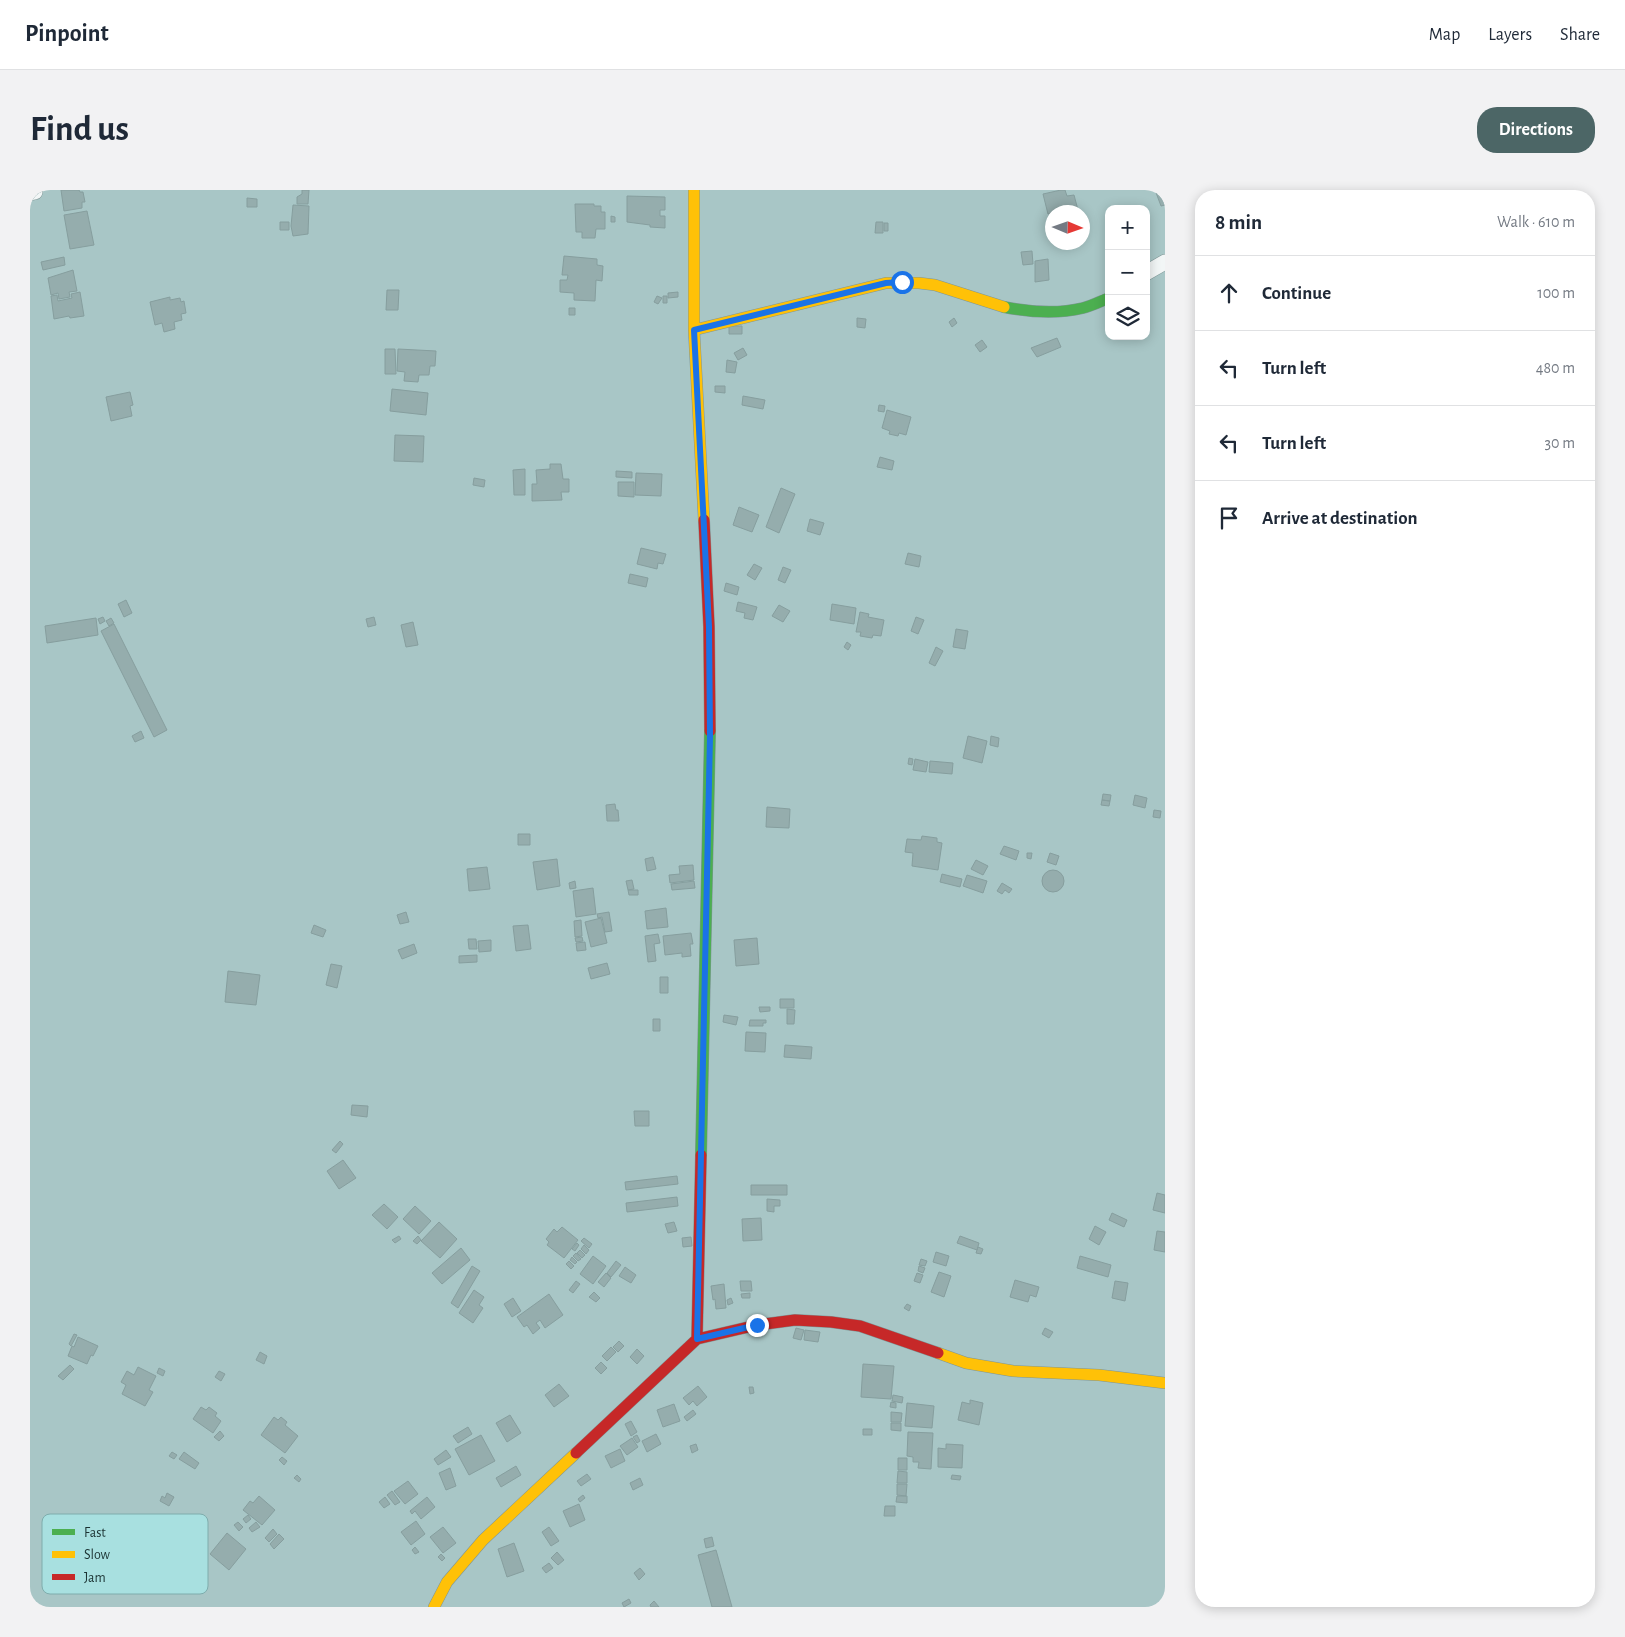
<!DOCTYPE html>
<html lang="en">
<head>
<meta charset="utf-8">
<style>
	:root { --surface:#fff; --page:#f2f2f3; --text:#1f2937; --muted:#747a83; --line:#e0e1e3; --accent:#4c6666 }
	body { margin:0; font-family:"Alegreya Sans",sans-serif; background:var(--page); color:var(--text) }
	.controls { position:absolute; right:15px; top:15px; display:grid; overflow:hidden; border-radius:10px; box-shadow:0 2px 12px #0003 }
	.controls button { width:45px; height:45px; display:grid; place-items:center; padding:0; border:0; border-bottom:1px solid var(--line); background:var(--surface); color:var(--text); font:25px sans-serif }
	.compass { position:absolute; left:1015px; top:15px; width:45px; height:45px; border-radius:50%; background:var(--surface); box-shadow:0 2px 12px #0003; rotate:92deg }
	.stop { position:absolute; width:15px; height:15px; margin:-11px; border:4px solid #1a73e8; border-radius:50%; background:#fff }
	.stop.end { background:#1a73e8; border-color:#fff; box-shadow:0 1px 5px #0008 }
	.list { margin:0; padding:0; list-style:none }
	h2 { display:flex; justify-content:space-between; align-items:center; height:65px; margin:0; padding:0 20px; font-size:21px }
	h2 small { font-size:16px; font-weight:400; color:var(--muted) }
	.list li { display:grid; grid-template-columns:32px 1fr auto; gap:15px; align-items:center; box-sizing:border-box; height:75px; padding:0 20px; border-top:1px solid var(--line) }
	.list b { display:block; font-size:19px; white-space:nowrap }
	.list em { font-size:16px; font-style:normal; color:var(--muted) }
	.icon { flex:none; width:28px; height:28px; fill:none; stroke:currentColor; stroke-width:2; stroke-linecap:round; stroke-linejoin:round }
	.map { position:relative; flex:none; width:1135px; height:1417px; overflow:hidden; border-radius:20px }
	header { display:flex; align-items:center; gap:30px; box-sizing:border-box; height:70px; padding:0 25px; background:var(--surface); border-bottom:1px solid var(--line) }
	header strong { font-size:24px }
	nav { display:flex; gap:28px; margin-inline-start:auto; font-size:18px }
	.intro { display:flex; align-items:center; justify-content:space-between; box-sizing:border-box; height:120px; padding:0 30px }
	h1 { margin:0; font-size:35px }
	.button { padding:12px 22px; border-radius:20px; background:var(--accent); color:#fff; font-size:18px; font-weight:700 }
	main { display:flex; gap:30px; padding:0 30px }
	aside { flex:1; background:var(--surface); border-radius:20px; box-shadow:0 2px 12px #0003 }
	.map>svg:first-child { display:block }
</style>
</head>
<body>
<header>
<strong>Pinpoint</strong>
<nav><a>Map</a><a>Layers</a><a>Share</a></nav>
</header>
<div class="intro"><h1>Find us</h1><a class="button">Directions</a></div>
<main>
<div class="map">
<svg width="1135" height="1417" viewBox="0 0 1135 1417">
	<rect width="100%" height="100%" fill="#a8c6c6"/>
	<path fill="#95adad" stroke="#869e9e" d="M31 0H49L50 2H53L55 12H52V18L34 21Z
		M272 0H279L278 14H267V7L272 4Z
		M1031 0H1035L1037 6 1044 5 1048 20 1037 22H1027L1018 24 1013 4Z
		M1125 0H1135V15L1131 16Z
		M597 6 635 7V20H630V26H635V38L620 37V35L597 32Z
		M217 8 227 9V17H217Z
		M545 14H564V16H571V22H575V39H566L565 48H552V42H546Z
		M263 15 279 16 278 44 263 46 261 36Z
		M57 21 64 55 40 59 34 25Z
		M581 26 585 27V32H581Z
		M250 32H259V40H250Z
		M846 32H853V43H845Z
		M854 33H858V41H854Z
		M1002 61 1003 74 993 75 991 62Z
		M534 66 567 69V75L573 76 572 91 566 90 565 111 544 110V103L530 102V90H537L538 85H532Z
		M34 67 35 75 13 80 11 72Z
		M1018 69 1019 90 1005 92V71Z
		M43 80 47 101 39 102 40 107 29 109 28 103 21 105 18 88Z
		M357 100H369L368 120H356Z
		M50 102 54 126 40 128 39 126 24 129 21 106 27 105 28 111 42 108 41 104Z
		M648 102V107L638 108V103Z
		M627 106 632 108 628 114 624 112Z
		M633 106H637V113H633Z
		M140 107V110L150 108 151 112 154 111 156 123 151 124 152 130 144 132 145 139 134 142 132 133 125 135 120 112Z
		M539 118H545V125H539Z
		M827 128 836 129 835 138 827 137Z
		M924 128 927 133 922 137 919 132Z
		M699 136H712V144H699Z
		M1027 148 1031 157 1007 167 1001 158Z
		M952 150 957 157 950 162 945 155Z
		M713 158 717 165 708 170 704 163Z
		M355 159H365L366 184H355Z
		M368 159 406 161 405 176H400L399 185H389L388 192 374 191 375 182 367 181Z
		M697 170 707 172 705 183 696 182Z
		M685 196H695V203L685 202Z
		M362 199 398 203 396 225 360 221Z
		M100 202 103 215 100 216 102 226 81 231 76 207Z
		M713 206 735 210 733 219 712 215Z
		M849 215 855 216 854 222 848 221Z
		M857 220 881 227 876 245 869 243 868 246 859 244 860 241 852 238Z
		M365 245 394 246 393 272 364 271Z
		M850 267 864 271 862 280 847 277Z
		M520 274H531L533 289H539V302H531L532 310 502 311V294H507L506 280 520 279Z
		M495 279V305H484L483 280Z
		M586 281 602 282V288L586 287Z
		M606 283 632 284 631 306 605 305Z
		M444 288 455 290 454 297 443 295Z
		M588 292H604V307L588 306Z
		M751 298 765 304 749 343 736 337Z
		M709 317 729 325 722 342 703 335Z
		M780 329 794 333 790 345 777 341Z
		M611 358 636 364 633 374 628 373 627 379 607 374Z
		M878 363 891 366 889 377 875 374Z
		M724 374 732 378 725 390 717 385Z
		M753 377 761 380 755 393 748 390Z
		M600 384 618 388 616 397 598 393Z
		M696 393 709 397 707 405 694 401Z
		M96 410 102 423 94 427 88 414Z
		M708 412 727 417 723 430 714 428 715 423 706 421Z
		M802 414 826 418 824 434 800 430Z
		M749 415 760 421 753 432 742 426Z
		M830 422 839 424 838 427 854 430 851 446 843 445 842 448 830 446 831 442H826Z
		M73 427 75 431 70 434 68 429Z
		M344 427 346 435 338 437 336 429Z
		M886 427 894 430 888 444 881 441Z
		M66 428 68 445 17 453 15 436Z
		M81 428 84 433 79 436 76 431Z
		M383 432 388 455 376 457 371 435Z
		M84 434 137 540 124 547 71 441Z
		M926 439 938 441 935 459 923 457Z
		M817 452 821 455 818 460 814 457Z
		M906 457 913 461 905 476 899 473Z
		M111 541 114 548 105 552 102 546Z
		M938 546 957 551 952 573 933 568Z
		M961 546 969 548 968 557 960 555Z
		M879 568 883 569 882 575 878 574Z
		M885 569 898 572 896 582 883 580Z
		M900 571 923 573 922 584 899 582Z
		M1073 604 1081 605 1080 611 1072 610Z
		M1105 605 1117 608 1115 618 1103 615Z
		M1072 610 1080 611 1079 616 1071 615Z
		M585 614 586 620H588L589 631H577L576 615Z
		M737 617 760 619 759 638 736 637Z
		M1124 620 1131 621 1130 628 1123 627Z
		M488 644H500V655H488Z
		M892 646 907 648V652L912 653 908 680 882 676 883 663 875 662 877 649 891 650Z
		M974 656 989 661 986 670 970 664Z
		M997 663H1002L1001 669 997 668Z
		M1020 663 1029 666 1026 675 1017 672Z
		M623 667 626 679 617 681 615 669Z
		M527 669 530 696 507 700 503 672Z
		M946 670 958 676 953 685 941 679Z
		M663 675 664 690 640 693 639 685 650 684 649 676Z
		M457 677 460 699 439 701 437 679Z
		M1012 691a11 11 0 1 1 22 0a11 11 0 1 1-22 0Z
		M912 684 932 689 930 697 910 692Z
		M937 685 957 691 953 703 933 696Z
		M602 690 604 699 598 700 596 691Z
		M545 691 546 698 540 699 539 693Z
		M664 691 665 698 642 700 641 694Z
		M972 693 982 699 979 703 975 700 972 704 967 701Z
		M563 698 566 724 546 727 543 701Z
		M598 700H608V705H599Z
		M636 718 638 737 617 739 615 721Z
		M376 722 379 732 370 734 367 725Z
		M579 722 582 741 575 742 572 727 568 728 567 724Z
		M571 728 577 753 561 757 555 732Z
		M551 730 552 746 545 747 544 731Z
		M284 735 296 740 293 747 281 743Z
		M498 735 501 759 486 761 483 736Z
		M661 743 663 754H660L661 766 652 767V763L635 765 633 746Z
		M628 744 630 753 624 754 626 771 618 772 615 746Z
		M552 747 553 751 546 752 545 748Z
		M727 748 729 774 706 776 704 750Z
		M438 749H446L447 759H439Z
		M461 750V761L449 762 448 751Z
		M555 752 556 760 547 761 546 753Z
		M384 754 387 763 372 769 368 760Z
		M447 765V772L429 773V766Z
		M577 773 580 784 561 789 558 778Z
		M301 774 312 776 307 798 296 795Z
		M198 781 230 785 226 815 195 812Z
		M630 787H638V803H630Z
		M750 809H764V818H750Z
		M729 817H740V821L730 822Z
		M757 819 765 820 764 834H757Z
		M694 825 708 827 706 835 693 832Z
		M623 829H630V841H623Z
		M720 830H736V833H733V836H719Z
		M716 842 736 843 735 862 715 861Z
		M755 855 782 857 781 869 754 867Z
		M322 915 338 916 337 927 321 925Z
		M604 921H619V936H605Z
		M310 951 313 954 306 963 302 960Z
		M313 970 326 988 309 999 297 981Z
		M647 986 648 994 596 1000 595 992Z
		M721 995H757V1005H721Z
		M1127 1003 1135 1005V1023L1123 1020Z
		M647 1007 648 1016 597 1022 596 1013Z
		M737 1009 750 1010V1016H744V1022L737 1021Z
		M354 1014 368 1027 357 1039 342 1025Z
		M385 1016 401 1031 389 1044 373 1029Z
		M1082 1023 1097 1030 1094 1037 1079 1030Z
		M731 1028 732 1050 713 1051 712 1029Z
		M409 1032 427 1049 410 1068 391 1051Z
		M644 1032 647 1041 638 1043 635 1034Z
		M1065 1036 1076 1042 1069 1055 1059 1049Z
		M532 1037 548 1050 534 1068 517 1055 519 1052 516 1049 524 1039 527 1042Z
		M1127 1041 1135 1042V1062L1124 1060Z
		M369 1046 371 1049 365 1053 362 1050Z
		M388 1046 391 1050 387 1054 383 1051Z
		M930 1046 949 1053 947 1060 927 1053Z
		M661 1047 662 1056 653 1057 652 1048Z
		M554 1048 562 1054 559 1058 551 1051Z
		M547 1053 549 1055 545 1061 542 1059Z
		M554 1055 559 1060 556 1064 551 1059Z
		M948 1057 953 1059 951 1064 946 1063Z
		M431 1058 440 1070 412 1094 402 1083Z
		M550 1060 555 1065 552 1068 547 1063Z
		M906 1062 919 1066 916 1076 903 1072Z
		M546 1063 551 1069 548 1071 543 1066Z
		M563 1066 576 1076 563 1094 550 1084Z
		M1050 1066 1081 1075 1078 1087 1047 1078Z
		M542 1067 547 1072 545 1074 540 1070Z
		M891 1069 897 1071 895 1076 889 1075Z
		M539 1071 544 1076 541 1079 536 1074Z
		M586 1071 591 1075 581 1087 577 1083Z
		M442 1076 450 1081 428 1118 421 1113Z
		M889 1076 895 1078 893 1083 888 1081Z
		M595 1077 606 1085 601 1093 589 1086Z
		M909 1082 921 1086 914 1107 901 1102Z
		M576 1083 581 1088 574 1097 568 1092Z
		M887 1083 893 1085 890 1093 884 1091Z
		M985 1090 1009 1097 1006 1107 1000 1105 998 1112 980 1107Z
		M546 1091 550 1094 543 1103 539 1100Z
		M710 1091H721L722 1101H711Z
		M1085 1091 1098 1093 1095 1111 1082 1108Z
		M694 1094 696 1118 686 1119 685 1109 683 1110 681 1096Z
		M444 1100 454 1107 449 1115 453 1118 443 1133 429 1123Z
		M564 1102 570 1108 566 1112 559 1107Z
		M720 1103V1108H712L711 1104Z
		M519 1104 533 1125 515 1138 510 1130 506 1133 510 1138 503 1144 497 1135 494 1137 487 1127Z
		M483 1108 491 1121 482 1127 474 1114Z
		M701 1108 703 1113 698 1115 697 1110Z
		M877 1114 881 1116 879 1121 874 1118Z
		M766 1138 774 1140 771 1150 763 1148Z
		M1015 1138 1023 1142 1019 1148 1012 1144Z
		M775 1140 790 1142 788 1152 774 1150Z
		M44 1144 47 1145 41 1156 39 1154Z
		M48 1147 68 1156 63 1166 61 1165 57 1174 38 1166 42 1156 44 1157Z
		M589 1151 594 1156 588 1162 583 1157Z
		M581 1157 586 1162 577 1171 572 1166Z
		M607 1159 614 1166 607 1174 600 1167Z
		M230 1162 237 1166 234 1174 226 1170Z
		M571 1172 577 1178 571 1184 565 1178Z
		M833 1174 864 1176 861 1209 831 1207Z
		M40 1175 44 1179 33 1190 28 1186Z
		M108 1177 126 1186 119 1200 123 1202 115 1216 92 1204 96 1195 91 1192 97 1181 104 1185Z
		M129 1178 135 1181 133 1186 127 1183Z
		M189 1181 195 1184 191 1191 185 1187Z
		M529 1194 539 1206 524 1217 515 1205Z
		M668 1196 677 1207 667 1216 663 1211 659 1215 653 1208Z
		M719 1197H723L724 1203 720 1204Z
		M863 1205 873 1207 872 1213 862 1211Z
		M940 1210 953 1213 949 1235 928 1230 932 1212 940 1214Z
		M861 1212 866 1213V1218L860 1217Z
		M877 1213 904 1216 902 1238 875 1236Z
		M644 1214 650 1231 633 1237 627 1220Z
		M171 1217 176 1220 179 1217 187 1223 185 1226 191 1231 183 1243 163 1229Z
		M663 1220 666 1224 657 1231 654 1227Z
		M861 1222 872 1223 871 1232H861Z
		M480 1225 491 1243 477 1252 466 1233Z
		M244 1227 248 1230 251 1227 257 1232 255 1235 268 1246 255 1263 231 1245Z
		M601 1231 607 1242 601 1246 595 1234Z
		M861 1233H871V1241L861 1240Z
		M438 1237 442 1244 428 1253 423 1246Z
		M833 1239H842V1245H833Z
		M190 1241 194 1246 189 1251 184 1247Z
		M878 1242 903 1243 901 1279 888 1278 889 1272H883V1267L877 1266Z
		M626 1244 631 1254 617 1262 612 1251Z
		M451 1245 465 1271 439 1285 425 1259Z
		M607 1245 610 1251 607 1253 603 1247Z
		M602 1248 608 1257 597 1265 590 1256Z
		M666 1254 668 1260 662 1263 660 1256Z
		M916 1254 933 1255 932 1278 908 1277V1258L916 1259Z
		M590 1259 595 1271 581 1278 575 1266Z
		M416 1260 421 1267 408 1275 404 1269Z
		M142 1262 147 1265 144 1269 139 1266Z
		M154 1262 169 1273 165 1279 149 1269Z
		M252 1267 257 1271 254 1275 249 1270Z
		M868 1268H877V1280H868Z
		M486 1276 491 1285 471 1297 466 1288Z
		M420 1278 426 1296 416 1300 409 1283Z
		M868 1281 877 1282V1293H867Z
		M557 1284 561 1289 551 1296 547 1291Z
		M267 1285 271 1289 269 1292 264 1288Z
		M922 1285 931 1286 930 1290 921 1289Z
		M610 1288 613 1295 603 1300 600 1293Z
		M378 1291 388 1304 375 1314 364 1301Z
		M867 1294H877L876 1306 867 1305Z
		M362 1301 370 1312 365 1315 357 1305Z
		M137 1303 144 1307 139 1316 130 1311 132 1306 135 1308Z
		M553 1305 555 1308 550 1312 548 1309Z
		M229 1306 245 1320 232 1335 213 1320 220 1311 223 1313Z
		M867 1306H877V1313L866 1312Z
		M355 1307 360 1314 354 1318 349 1312Z
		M397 1307 405 1317 391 1329 385 1321 382 1324 380 1321Z
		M549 1314 555 1330 540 1337 533 1321Z
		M855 1316H865V1326H854Z
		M218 1325 221 1329 216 1333 213 1329Z
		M386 1331 395 1344 381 1355 371 1342Z
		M208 1332 213 1337 209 1341 204 1335Z
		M226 1332 230 1337 222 1342 219 1338Z
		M413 1337 426 1353 413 1363 400 1347Z
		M519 1337 529 1351 521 1356 512 1342Z
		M243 1339 247 1344 239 1352 235 1348Z
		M197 1343 216 1359 199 1380 180 1364Z
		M249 1344 254 1349 244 1359 240 1354Z
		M682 1347 684 1356 676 1358 674 1349Z
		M484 1353 494 1381 477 1387 468 1359Z
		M385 1357 389 1362 385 1364 382 1360Z
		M686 1360 702 1417H682L668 1365Z
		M527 1362 534 1370 528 1375 521 1368Z
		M411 1364 415 1368 412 1371 408 1367Z
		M519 1373 523 1378 516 1383 512 1378Z
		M610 1378 615 1384 609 1390 604 1383Z
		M599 1409 601 1413 594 1417 592 1413Z
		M624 1411 629 1417H621L620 1415Z"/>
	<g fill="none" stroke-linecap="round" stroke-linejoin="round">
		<defs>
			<path id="street" d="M0 3 5 2
				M1116 83 1135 72"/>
			<path id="fast" d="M974 117C999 122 1028 124 1053 118 1062 116 1071 111 1079 108
				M671 965 680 541"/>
			<path id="slow" d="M664 0V140L674 330
				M664 140 856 93H889L905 95 974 117
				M908 1163 936 1173 983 1181 1069 1185 1135 1193
				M404 1417 417 1392 453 1350 546 1263"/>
			<path id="jam" d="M674 330 679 437 680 541
				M667 1149 671 965
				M546 1263 667 1149 727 1135 765 1130 801 1132 830 1136 908 1163"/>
		</defs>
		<use href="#street" stroke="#7f9696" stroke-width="16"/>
		<use href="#fast" stroke="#7f9696" stroke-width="12"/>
		<use href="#slow" stroke="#7f9696" stroke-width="12"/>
		<use href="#jam" stroke="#7f9696" stroke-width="12"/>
		<use href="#street" stroke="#f2f6f6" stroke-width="15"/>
		<use href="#fast" stroke="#4caf50" stroke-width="11"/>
		<use href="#slow" stroke="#ffc107" stroke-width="11"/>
		<use href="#jam" stroke="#c62828" stroke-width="11"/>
	</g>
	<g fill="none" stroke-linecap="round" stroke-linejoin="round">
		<path stroke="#1a73e8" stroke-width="6" d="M727 1135 667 1149 680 546 679 437 664 140 856 93 872 92"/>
	</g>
	<rect x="12" y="1324" width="166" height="80" rx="8" fill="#a8e0e0" stroke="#7eacac" stroke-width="1"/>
	<rect x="22" y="1339" width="23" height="6" fill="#4caf50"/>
	<rect x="22" y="1361" width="23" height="7" fill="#ffc107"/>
	<rect x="22" y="1384" width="23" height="6" fill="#c62828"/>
	<g font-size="14" fill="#1b3232">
		<text x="54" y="1347">Fast</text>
		<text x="54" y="1369">Slow</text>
		<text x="54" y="1392">Jam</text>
	</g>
</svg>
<div class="controls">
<button>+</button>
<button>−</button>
<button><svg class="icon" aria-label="layers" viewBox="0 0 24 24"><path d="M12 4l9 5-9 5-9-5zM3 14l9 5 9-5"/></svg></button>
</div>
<svg class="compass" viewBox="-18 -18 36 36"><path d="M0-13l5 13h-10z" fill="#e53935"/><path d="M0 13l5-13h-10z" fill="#747a83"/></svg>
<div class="stop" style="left:872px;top:92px"></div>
<div class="stop end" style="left:727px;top:1135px"></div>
</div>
<aside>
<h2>8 min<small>Walk · 610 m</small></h2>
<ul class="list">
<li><svg class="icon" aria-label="ahead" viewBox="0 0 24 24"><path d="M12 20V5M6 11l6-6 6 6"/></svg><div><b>Continue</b></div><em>100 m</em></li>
<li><svg class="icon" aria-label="left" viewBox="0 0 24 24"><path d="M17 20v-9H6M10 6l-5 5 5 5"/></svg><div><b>Turn left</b></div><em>480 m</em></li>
<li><svg class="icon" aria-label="left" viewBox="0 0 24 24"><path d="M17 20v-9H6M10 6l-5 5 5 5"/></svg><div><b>Turn left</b></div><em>30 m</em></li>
<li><svg class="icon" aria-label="arrive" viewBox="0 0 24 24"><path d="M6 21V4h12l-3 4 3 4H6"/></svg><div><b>Arrive at destination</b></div></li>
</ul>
</aside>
</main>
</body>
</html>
